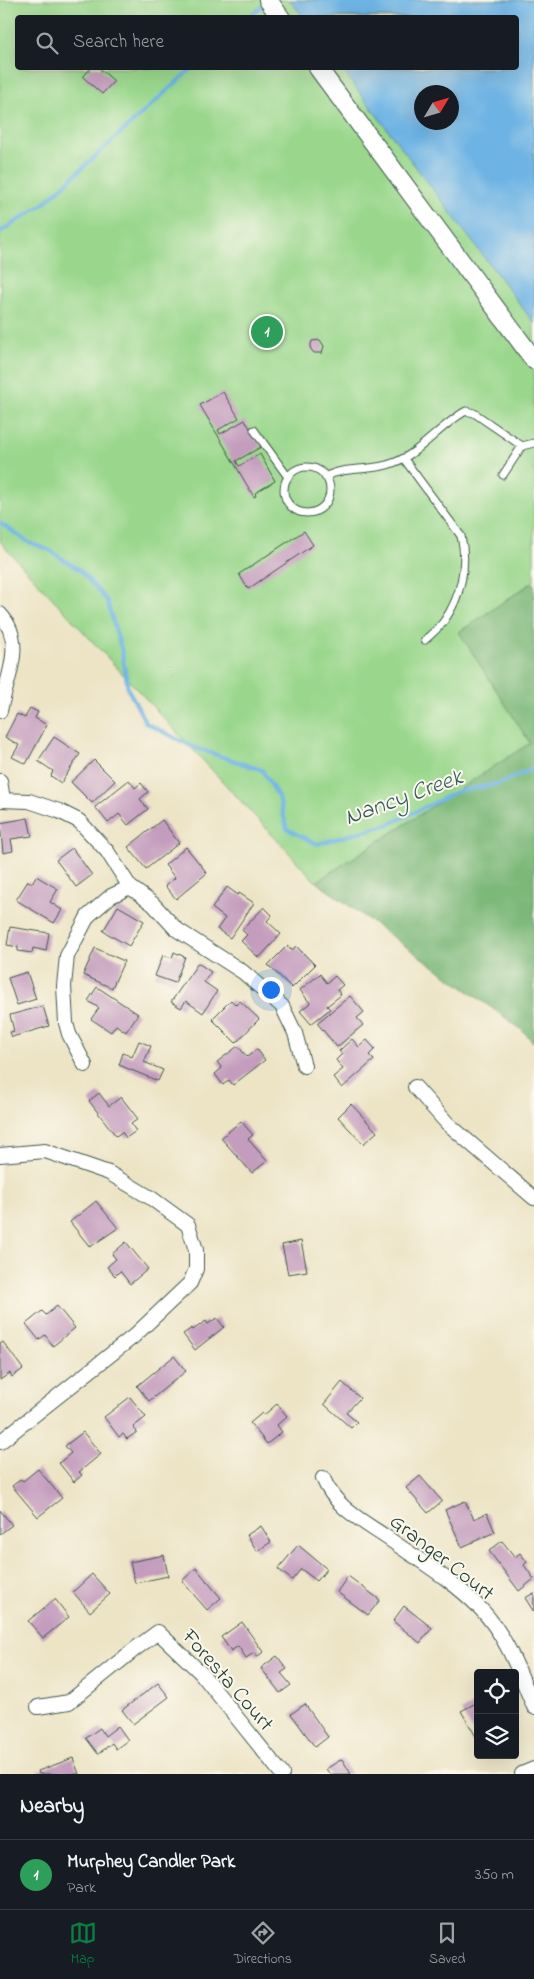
<!DOCTYPE html>
<html lang="en">
<head>
<meta charset="utf-8">
<style>
	:root { --surface:#171b24; --page:#20242c; --text:#f1f3f6; --muted:#9ea1a6; --line:#363941; --accent:#0b8043 }
	body { margin:0; font-family:"Indie Flower",sans-serif; background:var(--page); color:var(--text) }
	.controls { position:absolute; right:15px; bottom:15px; display:grid; overflow:hidden; border-radius:5px; box-shadow:0 5px 20px #0002 }
	.controls button { width:45px; height:45px; display:grid; place-items:center; padding:0; border:0; border-bottom:1px solid var(--line); background:var(--surface); color:var(--text); font:25px sans-serif }
	.compass { position:absolute; left:414px; top:85px; width:45px; height:45px; border-radius:50%; background:var(--surface); box-shadow:0 5px 20px #0002; rotate:52deg }
	.you { position:absolute; left:270px; top:989px; width:18px; height:18px; margin:-12px; border:4px solid #fff; border-radius:50%; background:#1a73e8; box-shadow:0 0 0 8px #1a73e833 }
	.badge { display:grid; place-items:center; width:32px; height:32px; border-radius:50%; background:var(--accent); color:#fff; font-size:16px; font-weight:700 }
	.pin { position:absolute; translate:-50% -50%; border:2px solid #fff; box-shadow:0 1px 5px #0006 }
	.list { margin:0; padding:0; list-style:none }
	h2 { display:flex; justify-content:space-between; align-items:center; height:65px; margin:0; padding:0 20px; font-size:21px }
	h2 small { font-size:16px; font-weight:400; color:var(--muted) }
	.list li { display:grid; grid-template-columns:32px 1fr auto; gap:15px; align-items:center; box-sizing:border-box; height:70px; padding:0 20px; border-top:1px solid var(--line) }
	.list b { display:block; font-size:19px; white-space:nowrap }
	.list p { margin:0; font-size:16px; white-space:nowrap; color:var(--muted) }
	.list em { font-size:16px; font-style:normal; color:var(--muted) }
	.icon { flex:none; width:28px; height:28px; fill:none; stroke:currentColor; stroke-width:2; stroke-linecap:round; stroke-linejoin:round }
	.map { position:relative; flex:none; width:534px; height:1774px; overflow:hidden }
	.search { position:absolute; background:var(--surface); box-shadow:0 5px 20px #0002; left:15px; right:15px; top:15px; height:55px; display:flex; align-items:center; gap:12px; box-sizing:border-box; padding:0 18px; border-radius:5px; color:var(--muted); font-size:19px }
	.sheet { height:135px; background:var(--surface) }
	nav { display:flex; justify-content:space-around; align-items:center; box-sizing:border-box; height:70px; border-top:1px solid var(--line); background:var(--surface); font-size:14px; color:var(--muted) }
	nav a { display:grid; justify-items:center; gap:2px }
	nav .on { color:var(--accent) }
	.map>svg:first-child { display:block }
</style>
</head>
<body>
<div class="map">
<svg width="534" height="1774" viewBox="0 0 534 1774">
	<rect width="100%" height="100%" fill="#fbf7ec"/>
	<filter id="ink" filterUnits="userSpaceOnUse"><feTurbulence type="fractalNoise" baseFrequency=".02" numOctaves="2"/><feDisplacementMap in="SourceGraphic" scale="10" xChannelSelector="R" yChannelSelector="G"/><feConvolveMatrix kernelMatrix="1 2 1 2 8 2 1 2 1" color-interpolation-filters="sRGB"/></filter>
	<filter id="wash" filterUnits="userSpaceOnUse"><feTurbulence type="fractalNoise" baseFrequency=".0096" numOctaves="4" result="noise"/><feDisplacementMap in="SourceGraphic" scale="20" xChannelSelector="R" yChannelSelector="G"/><feGaussianBlur stdDeviation="1.12" result="paint"/><feColorMatrix in="noise" values="0 0 0 0 0 0 0 0 0 0 0 0 0 0 0 0 0 1.4 0 .05"/><feComposite in="paint" operator="in"/></filter>
	<g filter="url(#wash)">
		<rect width="100%" height="100%" fill="#ede4c6"/>
		<path fill="#9ad78c" stroke="#5c8a60" fill-rule="evenodd" d="M0 0H534V581L459 632 530 743 316 882 0 542ZM18 18H516V68H18ZM422 92H452V122H422Z"/>
		<path fill="#7bb878" stroke="#4d7a56" d="M532 583 534 584V1043L521 1029 316 882 530 743 459 632Z"/>
		<path fill="#6db3e4" stroke="#46788c" fill-rule="evenodd" d="M290 0H534V323L341 68H516V18L303 17ZM422 92H452V122H422Z"/>
		<g fill="none" stroke-linecap="round" stroke-linejoin="round">
			<path stroke="#6db3e4" stroke-width="4" d="M248 18 265 4
				M0 232 42 205 192 68
				M0 523 28 542 49 550 81 571 107 601 122 652 128 689 146 723 193 747 262 770 279 798 287 829 317 844 390 824 458 791 498 784 534 768"/>
		</g>
		<g id="blocks">
			<path fill="#c49cbe" d="M91 68H99L114 81 102 94 83 77Z
				M320 340 324 346 322 353H314L310 348 312 341Z
				M223 392 239 418 218 430 220 434 245 420 261 447 236 461 239 466 260 454 275 481 255 493 256 496 254 497 200 405Z
				M304 531 313 545 248 589 239 574Z
				M30 708 38 712 35 718 47 725 26 764 12 757 19 745 5 737 17 714 25 718Z
				M54 737 80 754 61 783 51 776 53 771 38 761Z
				M94 760 115 781 92 803 71 782Z
				M129 780 135 788 141 783 148 792 140 799 148 809 128 825 119 814 108 823 95 807Z
				M28 818 32 836 11 839 13 851 3 853 0 823Z
				M162 820 179 843 146 869 128 847Z
				M186 847 207 873 176 899 165 886 175 878 165 865Z
				M72 848 92 875 76 887 56 860Z
				M36 876 58 889 50 902 62 910 54 923 16 900 28 881 32 883Z
				M227 887 238 895 239 893 254 903 230 938 217 929 225 918 212 908Z
				M118 906 144 921 129 946 103 931Z
				M264 907 272 915 267 921 281 934 259 958 241 941 247 935 242 930Z
				M10 927 49 933 46 951 33 948 32 953 18 951V947L7 945Z
				M287 946 292 950 296 946 315 965 292 988 268 965Z
				M95 948 124 961 112 988 83 975Z
				M174 952 185 957 175 983 155 976 163 955 172 958Z
				M198 963 211 972 204 982 217 991 203 1013 186 1001 181 1008 171 1002Z
				M27 972 36 999 17 1005 8 978Z
				M320 974 327 983 335 976 343 985 337 990 341 995 327 1006 330 1009 311 1024 300 1011 310 1003 300 990Z
				M97 987 138 1014 126 1032 116 1025 111 1032 91 1019 99 1008 88 1001Z
				M350 996 364 1012 357 1018 363 1025 337 1047 317 1023Z
				M231 1000 236 1005 240 1001 259 1019 236 1043 212 1019Z
				M43 1006 49 1026 12 1037 10 1032 14 1031 10 1015Z
				M352 1039 359 1047 367 1040 375 1049 369 1055 374 1060 342 1088 333 1077 343 1069 336 1060 342 1054 339 1051Z
				M139 1041 151 1046 144 1062 163 1070 158 1081 119 1065 123 1053 132 1057Z
				M238 1046 247 1057 257 1049 265 1060 233 1085 229 1080 223 1085 215 1074 222 1068 217 1062Z
				M99 1093 109 1106 121 1097 138 1119 131 1124 136 1131 126 1138 122 1132 116 1136 89 1101Z
				M351 1104 377 1132 363 1144 338 1117Z
				M241 1121 253 1135 248 1139 267 1161 252 1173 221 1138Z
				M96 1201 118 1228 90 1247 70 1222Z
				M301 1241 307 1271 288 1274 282 1245Z
				M126 1242 148 1269 130 1284 120 1271 115 1276 107 1267 116 1259 112 1254Z
				M57 1306 75 1328 53 1346 45 1335 39 1340 26 1324 42 1311 46 1315Z
				M217 1318 224 1327 195 1350 183 1334 192 1328 193 1330 206 1321 208 1324Z
				M3 1342 23 1369 12 1377 10 1373 0 1380V1344Z
				M174 1356 186 1371 149 1401 137 1386Z
				M342 1382 360 1398 346 1413 357 1422 351 1428 324 1404Z
				M130 1397 146 1417 133 1427 137 1432 127 1439 123 1434 119 1437 104 1417Z
				M277 1404 287 1416 277 1425 282 1432 267 1444 250 1423 262 1413 264 1415Z
				M83 1432 101 1454 79 1472 82 1475 74 1482 59 1463 71 1453 65 1446Z
				M38 1469 62 1498 38 1517 12 1486 21 1479 23 1481Z
				M420 1476 442 1501 428 1513 406 1488Z
				M465 1501 474 1519 487 1513 495 1532 462 1547 445 1510Z
				M0 1510 12 1525 0 1534Z
				M261 1526 271 1542 257 1551 247 1535Z
				M502 1541 515 1557 520 1553 527 1562 524 1565 534 1579 519 1591 489 1551Z
				M298 1545 327 1569 317 1581 301 1569 292 1580 278 1569Z
				M164 1555 168 1576 135 1583 130 1562Z
				M196 1568 221 1598 207 1610 182 1581Z
				M92 1574 110 1594 90 1612 73 1592Z
				M348 1576 380 1600 368 1615 337 1592Z
				M534 1593V1612L525 1598Z
				M55 1599 69 1617 43 1638 28 1621Z
				M404 1606 432 1628 420 1643 393 1621Z
				M242 1622 263 1652 257 1657 254 1653 246 1658 238 1646 231 1651 221 1637Z
				M277 1656 287 1669 281 1673 291 1685 280 1693 261 1668Z
				M158 1683 169 1697 133 1724 122 1710Z
				M478 1702V1740L461 1711Z
				M305 1704 328 1737 315 1747 291 1714Z
				M118 1726 128 1740 116 1749 112 1743 98 1754 86 1738 100 1728 105 1736Z
				M73 1758 79 1774H39L38 1771Z
				M342 1759 351 1774H330L326 1769Z"/>
		</g>
	</g>
	<g filter="url(#ink)">
		<use href="#blocks" fill-opacity="0" stroke="#3e564a" stroke-width="1"/>
		<g fill="none" stroke-linecap="round" stroke-linejoin="round">
			<defs>
				<path id="service" d="M254 430 288 477
					M404 459 461 536C468 564 461 597 444 621 439 628 431 634 425 640
					M284 490a23 23 0 1 1 46 0a23 23 0 1 1-46 0Z
					M503 475 522 446 534 443
					M325 477C347 465 371 472 393 463 421 453 440 425 466 411L474 413 522 446"/>
				<path id="minor" d="M0 614C27 643 6 679 0 711
					M0 781 3 799
					M0 800 29 801 59 811 79 821 107 851 130 887 153 904 176 929 243 972 282 1006 295 1033 304 1066
					M85 1065 69 1034 66 1023 64 986 67 956 88 916 111 896 130 887
					M415 1087 447 1123 534 1198
					M0 1155 45 1151 109 1173 151 1198 188 1225 196 1250V1269L190 1283 134 1336 0 1442
					M323 1478C335 1508 363 1521 389 1539 419 1560 454 1581 480 1608 507 1636 519 1672 534 1707
					M38 1707 69 1702 135 1649 158 1632 201 1673 282 1774
					M522 1774 534 1769"/>
				<path id="tertiary" d="M268 0 281 18
					M318 68 534 360"/>
			</defs>
			<use href="#service" stroke="#3e564a" stroke-width="9"/>
			<use href="#minor" stroke="#3e564a" stroke-width="16"/>
			<use href="#tertiary" stroke="#3e564a" stroke-width="20"/>
			<use href="#service" stroke="#fff" stroke-width="7"/>
			<use href="#minor" stroke="#fff" stroke-width="14"/>
			<use href="#tertiary" stroke="#fff" stroke-width="18"/>
		</g>
	</g>
	<g text-anchor="middle" stroke-width="4" stroke-linejoin="round" paint-order="stroke">
		<g font-size="22" fill="#1f3d34" stroke="#fbf7ec">
			<text transform="translate(443 1556) rotate(38)" y="8">Granger Court</text>
			<text transform="translate(229 1679) rotate(49)" y="8">Foresta Court</text>
		</g>
		<g font-size="24" font-style="italic" fill="#325a60" stroke="#fbf7ec">
			<text transform="translate(403 796) rotate(-20)" y="8">Nancy Creek</text>
		</g>
	</g>
</svg>
<div class="controls">
<button><svg class="icon" aria-label="locate" viewBox="0 0 24 24"><circle cx="12" cy="12" r="6"/><path d="M12 2v4M12 18v4M2 12h4M18 12h4"/></svg></button>
<button><svg class="icon" aria-label="layers" viewBox="0 0 24 24"><path d="M12 4l9 5-9 5-9-5zM3 14l9 5 9-5"/></svg></button>
</div>
<svg class="compass" viewBox="-18 -18 36 36"><path d="M0-13l5 13h-10z" fill="#e53935"/><path d="M0 13l5-13h-10z" fill="#9ea1a6"/></svg>
<div class="you"></div>
<div class="pin badge" style="left:267px;top:332px;background:#2e9e5b">1</div>
<div class="search"><svg class="icon" aria-label="search" viewBox="0 0 24 24"><circle cx="10" cy="10" r="6"/><path d="M15 15l6 6"/></svg>Search here</div>
</div>
<section class="sheet">
<h2>Nearby<small></small></h2>
<ul class="list">
<li><span class="badge" style="background:#2e9e5b">1</span><div><b>Murphey Candler Park</b><p>Park</p></div><em>350 m</em></li>
</ul>
</section>
<nav>
<a class="on"><svg class="icon" aria-label="map" viewBox="0 0 24 24"><path d="M3 6l6-2 6 2 6-2v14l-6 2-6-2-6 2zM9 4v14M15 6v14"/></svg>Map</a>
<a><svg class="icon" aria-label="directions" viewBox="0 0 24 24"><path d="M12 3l9 9-9 9-9-9zM9 14v-3h6M13 9l2 2-2 2"/></svg>Directions</a>
<a><svg class="icon" aria-label="saved" viewBox="0 0 24 24"><path d="M7 4h10v16l-5-4-5 4z"/></svg>Saved</a>
</nav>
</body>
</html>
